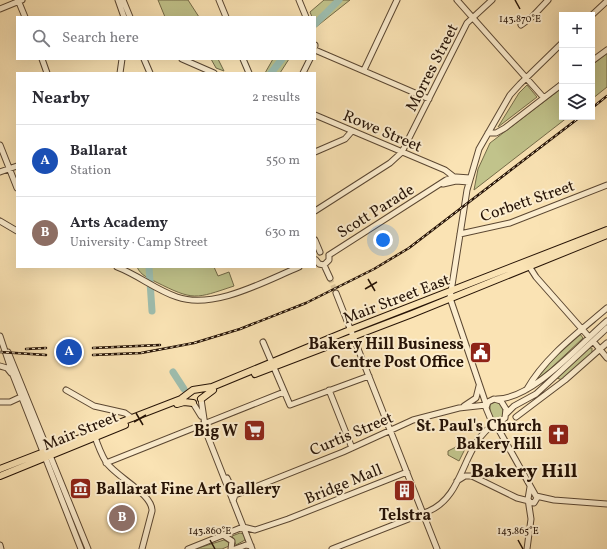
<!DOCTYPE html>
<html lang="en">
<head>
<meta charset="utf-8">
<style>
	:root { --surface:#fff; --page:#f2f2f3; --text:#2b2b33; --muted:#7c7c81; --line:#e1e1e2; --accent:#8f2418 }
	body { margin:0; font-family:Vollkorn,serif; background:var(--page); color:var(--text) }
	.controls { position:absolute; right:12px; top:12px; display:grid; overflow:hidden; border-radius:0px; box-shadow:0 4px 16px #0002 }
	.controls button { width:36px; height:36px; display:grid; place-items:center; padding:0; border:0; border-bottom:1px solid var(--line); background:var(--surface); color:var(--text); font:20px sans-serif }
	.you { position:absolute; left:383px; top:240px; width:14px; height:14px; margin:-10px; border:3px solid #fff; border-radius:50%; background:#1a73e8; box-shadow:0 0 0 6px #1a73e833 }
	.badge { display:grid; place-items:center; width:26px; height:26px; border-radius:50%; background:var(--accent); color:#fff; font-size:13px; font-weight:700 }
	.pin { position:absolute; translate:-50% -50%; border:2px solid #fff; box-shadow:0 1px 4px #0006 }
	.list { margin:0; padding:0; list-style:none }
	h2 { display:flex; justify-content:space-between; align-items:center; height:52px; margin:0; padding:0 16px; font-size:17px }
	h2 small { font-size:13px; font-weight:400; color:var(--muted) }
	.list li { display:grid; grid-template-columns:26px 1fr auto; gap:12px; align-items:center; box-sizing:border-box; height:72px; padding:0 16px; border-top:1px solid var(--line) }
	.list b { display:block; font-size:15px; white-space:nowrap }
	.list p { margin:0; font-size:13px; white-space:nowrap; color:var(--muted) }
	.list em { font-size:13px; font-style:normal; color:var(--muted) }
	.icon { flex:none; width:22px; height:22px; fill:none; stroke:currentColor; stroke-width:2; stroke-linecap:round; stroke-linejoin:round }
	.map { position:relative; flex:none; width:607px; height:549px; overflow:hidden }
	.search { position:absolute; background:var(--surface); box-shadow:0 4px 16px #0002; left:16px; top:16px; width:300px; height:44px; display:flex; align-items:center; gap:10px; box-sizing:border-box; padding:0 14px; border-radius:0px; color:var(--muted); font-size:15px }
	.panel { position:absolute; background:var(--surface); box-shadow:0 4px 16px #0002; left:16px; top:72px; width:300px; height:196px; border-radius:0px }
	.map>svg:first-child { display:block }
</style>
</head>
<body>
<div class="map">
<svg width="607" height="549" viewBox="0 0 607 549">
	<rect width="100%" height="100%" fill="#fae3b4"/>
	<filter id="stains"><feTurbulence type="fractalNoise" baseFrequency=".005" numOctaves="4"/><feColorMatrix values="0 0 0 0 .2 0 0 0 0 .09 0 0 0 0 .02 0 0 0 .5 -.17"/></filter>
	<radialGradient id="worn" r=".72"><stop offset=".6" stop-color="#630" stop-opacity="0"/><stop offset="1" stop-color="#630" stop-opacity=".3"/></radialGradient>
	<path fill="#c1c38b" stroke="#746b48" d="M158 0H188L199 17H165Z
		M324 0H350L316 27 315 17H312L310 12Z
		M607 53V87L592 99V65Z
		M211 59H218L224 71 216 68Z
		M273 59H289L280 73H265Z
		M527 85 537 97 498 127 519 93Z
		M562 88V117H568L474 190 478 169 490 143Z
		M137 267H214L218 276 229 272 234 286C195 299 194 301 156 282 149 278 141 276 137 267Z
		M580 334 583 338 549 370 534 382 554 358Z
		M589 348H592V354L562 380 557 378Z
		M495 402C502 403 504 409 503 416L498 420 493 418 490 413V404Z
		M464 443 466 447 459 461 448 455V451Z
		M240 533 244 534 245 540 236 545 232 536Z
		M224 540 230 543 229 546 222 549H195Z"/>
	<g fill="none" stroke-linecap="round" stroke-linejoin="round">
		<path stroke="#9ebeaf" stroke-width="7" d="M315 24 339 0
			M271 73 282 59
			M149 267 152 311
			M173 372 184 389"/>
		<path stroke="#dac49a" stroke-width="5" stroke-dasharray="5 2.5" stroke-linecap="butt" d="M330 278 336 293"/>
		<defs>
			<path id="minor" d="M18 0 25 17
				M118 0 124 17
				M123 0 130 17
				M219 0 226 17
				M299 0 306 17
				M457 0 544 98
				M0 9 22 0
				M592 15 607 1
				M521 25 532 17 548 0
				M315 45V46
				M315 50 429 99
				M42 59 47 73
				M144 59 150 73
				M182 59 214 73
				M243 59 249 73
				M592 61 607 50
				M364 70 397 0
				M120 73 122 59
				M303 73 310 59
				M315 115 445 170 454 177
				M488 133H496L505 128 562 84
				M0 145 17 188
				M315 152 345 139 352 131
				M0 172 17 166
				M443 184 456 181 469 182
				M315 211 390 163 402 152 467 23 492 0
				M0 221 17 231
				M460 234 510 223 607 185
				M315 240 320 252
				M329 255 446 180 456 177 470 178
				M316 260 319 264 324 265
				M324 265 330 278
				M324 265 329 260V255
				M529 266 536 277 589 337
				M117 267C138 275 156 290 177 297 214 310 265 281 299 267
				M336 293 437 549
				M0 336 13 375 81 549
				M593 341 607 358
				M263 342 290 405 369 376
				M8 352 88 549
				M0 366 7 368 11 373
				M527 389C545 357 579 332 607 308
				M66 390 94 406 125 413 132 418
				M329 390 352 448
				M201 399 206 432 252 549
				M494 399 501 401 506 409 505 418 498 423 491 420 486 408 488 402Z
				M497 399C533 399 580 344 607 321
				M0 402H10L23 396
				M193 403 201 416
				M486 404 450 298 467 190 479 149 510 95 520 84 562 43
				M464 406 476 398 479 386
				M506 414 514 406 536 394 607 328
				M516 417 565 380 607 343
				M495 423 537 498 534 503 529 502
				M94 434C97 443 101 454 106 462 116 477 153 494 152 511L142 549
				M106 463 284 392
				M227 478 235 495
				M457 481 465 476H472L517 498 529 501
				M536 496 554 500 607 504
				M233 501 235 495 343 452 413 420 459 408 486 405
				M243 527 255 530 288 519 407 472
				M223 535 232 541 231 549
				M0 545 1 549
				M188 549 243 527
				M235 549 246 545 251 546
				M332 549 429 511C466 495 461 444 496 423
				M527 549 531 519 528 499 530 487"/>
			<path id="major" d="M255 374 412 314 607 235
				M201 399 213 390
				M177 404 184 402 193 403
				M0 469 181 399 193 390 212 387 345 332 607 230
				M0 476 125 425"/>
		</defs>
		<use href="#minor" stroke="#5b4732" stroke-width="7"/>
		<use href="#major" stroke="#261306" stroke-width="8"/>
		<use href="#minor" stroke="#fcedce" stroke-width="5"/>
		<use href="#major" stroke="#fae3b4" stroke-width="6"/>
		<defs>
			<path id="rail" d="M592 108 607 96
				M93 348 160 345
				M26 349 46 348
				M0 352 46 355
				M93 355 141 353 194 343 240 329 306 303 374 269 409 248 580 117"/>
		</defs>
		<use href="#rail" stroke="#261306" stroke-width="2.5"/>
		<use href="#rail" stroke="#fcedce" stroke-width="1" stroke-dasharray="3" stroke-linecap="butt"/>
	</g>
	<path fill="none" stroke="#261306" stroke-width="1.5" d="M515 0 520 9M368 279 375 291M365 289 377 282M136 413 143 425M134 422 146 415M210 540 215 549M518 540 523 549"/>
	<defs>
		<symbol id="civic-square" viewBox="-11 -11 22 22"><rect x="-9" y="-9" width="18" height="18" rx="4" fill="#8f2418" stroke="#fcedce"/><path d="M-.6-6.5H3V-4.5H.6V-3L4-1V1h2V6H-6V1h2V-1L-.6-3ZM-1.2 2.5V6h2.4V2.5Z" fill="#fff"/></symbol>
		<symbol id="supermarket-square" viewBox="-11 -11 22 22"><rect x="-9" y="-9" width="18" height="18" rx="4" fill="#8f2418" stroke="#fcedce"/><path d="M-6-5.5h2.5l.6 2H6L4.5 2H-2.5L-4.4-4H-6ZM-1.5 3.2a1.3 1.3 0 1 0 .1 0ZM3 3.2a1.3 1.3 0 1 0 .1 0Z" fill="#fff"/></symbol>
		<symbol id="church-square" viewBox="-11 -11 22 22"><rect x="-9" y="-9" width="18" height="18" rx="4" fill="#8f2418" stroke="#fcedce"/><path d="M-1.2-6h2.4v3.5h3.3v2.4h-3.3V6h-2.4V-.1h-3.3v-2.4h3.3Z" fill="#fff"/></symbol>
		<symbol id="museum-square" viewBox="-11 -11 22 22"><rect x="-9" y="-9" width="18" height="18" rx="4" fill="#8f2418" stroke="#fcedce"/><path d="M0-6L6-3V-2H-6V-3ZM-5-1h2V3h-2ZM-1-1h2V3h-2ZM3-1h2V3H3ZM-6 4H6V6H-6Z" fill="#fff"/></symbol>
		<symbol id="building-square" viewBox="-11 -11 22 22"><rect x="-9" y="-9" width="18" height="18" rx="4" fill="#8f2418" stroke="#fcedce"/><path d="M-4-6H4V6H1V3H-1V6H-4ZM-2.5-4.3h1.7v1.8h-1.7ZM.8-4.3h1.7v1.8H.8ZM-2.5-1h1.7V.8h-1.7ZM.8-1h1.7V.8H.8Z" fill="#fff"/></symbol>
	</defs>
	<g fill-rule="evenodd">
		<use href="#civic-square" x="468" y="340" width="25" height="25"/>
		<use href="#supermarket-square" x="242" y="418" width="25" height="25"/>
		<use href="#church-square" x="546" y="422" width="25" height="25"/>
		<use href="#museum-square" x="68" y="476" width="25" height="25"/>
		<use href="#building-square" x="392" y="478" width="25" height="25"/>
	</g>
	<g text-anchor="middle" stroke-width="4" stroke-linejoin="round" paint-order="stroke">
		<g font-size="16" fill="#261306" stroke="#fcedce">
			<text transform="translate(431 67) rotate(-63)" y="6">Morres Street</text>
			<text transform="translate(383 130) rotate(23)" y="6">Rowe Street</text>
			<text transform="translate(527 200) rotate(-19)" y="6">Corbett Street</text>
			<text transform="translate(375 210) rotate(-32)" y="6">Scott Parade</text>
			<text transform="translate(396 298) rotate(-21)" y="6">Mair Street East</text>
			<text transform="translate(80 430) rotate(-22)" y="6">Mair Street</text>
			<text transform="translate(351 433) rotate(-23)" y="6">Curtis Street</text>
			<text transform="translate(343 483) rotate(-22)" y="6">Bridge Mall</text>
		</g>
		<g font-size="16" font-weight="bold" fill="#261306" stroke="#fcedce" text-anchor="end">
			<text x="464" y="349">Bakery Hill Business<tspan x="464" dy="18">Centre Post Office</tspan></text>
			<text x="542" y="431">St. Paul's Church<tspan x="542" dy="18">Bakery Hill</tspan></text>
			<text x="238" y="436">Big W</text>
			<text x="96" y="494" text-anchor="start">Ballarat Fine Art Gallery</text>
			<text x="405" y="520" text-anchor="middle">Telstra</text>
		</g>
		<g font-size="20" font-weight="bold" fill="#261306" stroke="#fcedce">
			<text x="524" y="477">Bakery Hill</text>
		</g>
	</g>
	<g font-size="10" text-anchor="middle" fill="#261306" stroke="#fcedce" stroke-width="4" stroke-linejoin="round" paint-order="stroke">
		<text x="520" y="22">143.870°E</text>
		<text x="210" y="534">143.860°E</text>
		<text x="518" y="534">143.865°E</text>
	</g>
	<rect width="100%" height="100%" filter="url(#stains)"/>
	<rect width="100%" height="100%" fill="url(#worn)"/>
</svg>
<div class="controls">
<button>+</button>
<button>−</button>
<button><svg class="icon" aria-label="layers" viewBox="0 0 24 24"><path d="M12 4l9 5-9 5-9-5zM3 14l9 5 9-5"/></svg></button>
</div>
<div class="you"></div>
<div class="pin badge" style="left:69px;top:352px;background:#1a4fb4">A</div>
<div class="pin badge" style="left:122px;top:518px;background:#8d6e63">B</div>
<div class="search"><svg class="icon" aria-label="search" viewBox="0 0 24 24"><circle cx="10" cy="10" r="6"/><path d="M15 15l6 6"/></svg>Search here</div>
<section class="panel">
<h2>Nearby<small>2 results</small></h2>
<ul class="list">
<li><span class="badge" style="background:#1a4fb4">A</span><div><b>Ballarat</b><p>Station</p></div><em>550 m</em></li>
<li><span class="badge" style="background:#8d6e63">B</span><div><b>Arts Academy</b><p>University · Camp Street</p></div><em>630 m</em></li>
</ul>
</section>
</div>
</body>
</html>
